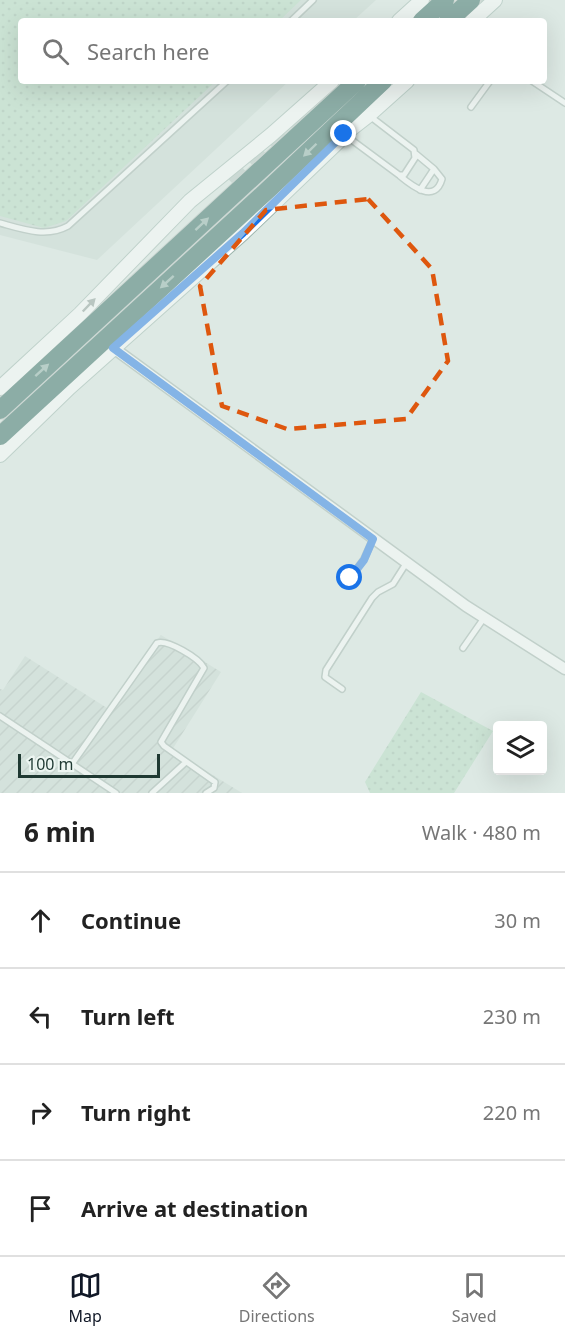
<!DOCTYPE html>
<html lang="en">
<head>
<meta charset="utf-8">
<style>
	:root { --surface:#fff; --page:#f2f2f2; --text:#222; --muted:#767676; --line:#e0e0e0; --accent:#111827 }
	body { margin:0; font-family:"Noto Sans",sans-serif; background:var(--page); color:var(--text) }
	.controls { position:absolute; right:18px; bottom:18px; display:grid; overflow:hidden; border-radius:6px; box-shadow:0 6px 24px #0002 }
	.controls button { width:54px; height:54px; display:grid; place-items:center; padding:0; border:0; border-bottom:2px solid var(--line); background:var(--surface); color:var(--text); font:30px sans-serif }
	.scale { position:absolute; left:18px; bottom:15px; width:142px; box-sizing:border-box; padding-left:6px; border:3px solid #1f3932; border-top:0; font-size:16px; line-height:21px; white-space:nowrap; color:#1f3932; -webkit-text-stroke:4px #edf6f2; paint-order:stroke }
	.stop { position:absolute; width:18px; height:18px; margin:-14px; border:4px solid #1a73e8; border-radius:50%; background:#fff }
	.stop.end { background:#1a73e8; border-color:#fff; box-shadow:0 2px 6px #0008 }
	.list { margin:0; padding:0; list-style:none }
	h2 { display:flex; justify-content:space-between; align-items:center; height:78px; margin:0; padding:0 24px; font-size:26px }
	h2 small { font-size:20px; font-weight:400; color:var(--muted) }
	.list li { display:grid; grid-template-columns:39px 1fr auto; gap:18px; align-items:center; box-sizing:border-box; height:96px; padding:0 24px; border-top:2px solid var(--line) }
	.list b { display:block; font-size:22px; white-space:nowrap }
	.list em { font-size:20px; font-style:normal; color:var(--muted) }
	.icon { flex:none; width:33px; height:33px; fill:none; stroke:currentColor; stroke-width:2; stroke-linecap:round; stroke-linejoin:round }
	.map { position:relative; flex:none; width:565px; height:793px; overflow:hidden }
	.search { position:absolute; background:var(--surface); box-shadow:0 6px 24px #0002; left:18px; right:18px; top:18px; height:66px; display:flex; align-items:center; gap:15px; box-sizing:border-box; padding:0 21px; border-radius:6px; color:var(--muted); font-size:22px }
	.sheet { height:462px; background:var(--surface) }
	nav { display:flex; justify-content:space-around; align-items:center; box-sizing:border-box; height:84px; border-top:2px solid var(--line); background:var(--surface); font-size:16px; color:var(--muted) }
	nav a { display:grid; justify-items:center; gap:3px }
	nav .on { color:var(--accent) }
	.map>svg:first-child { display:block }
</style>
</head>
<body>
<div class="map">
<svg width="565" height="793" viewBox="0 0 565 793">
	<defs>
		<pattern id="industrial-furrows" width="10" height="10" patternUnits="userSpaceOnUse" patternTransform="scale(1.5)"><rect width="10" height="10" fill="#cbd9d3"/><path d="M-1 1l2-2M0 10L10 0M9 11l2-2" fill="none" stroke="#aebbb6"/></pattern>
		<pattern id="grass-dots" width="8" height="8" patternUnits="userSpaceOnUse" patternTransform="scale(1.5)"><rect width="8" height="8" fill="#b5dbc1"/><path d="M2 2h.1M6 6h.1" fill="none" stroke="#9bbda6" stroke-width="1.8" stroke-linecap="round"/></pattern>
	</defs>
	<rect width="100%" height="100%" fill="#dde9e4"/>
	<path fill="#cbd9d3" d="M0 0H376L353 21H21V81H289L97 260 0 235Z"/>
	<path fill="url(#industrial-furrows)" d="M161 635 221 672 172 750 242 793H0V689L3 690 25 656 107 708Z"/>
	<path fill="url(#grass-dots)" d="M0 0H301L279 21H21V81H216L66 221 44 228 0 216Z
		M421 692 493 731 454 793H370L365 782Z"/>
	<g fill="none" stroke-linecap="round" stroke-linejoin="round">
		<path stroke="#b7c6c0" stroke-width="18" stroke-dasharray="18 9" stroke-linecap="butt" d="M462 21 484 0
			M367 108 396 81
			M233 184 342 81"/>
		<defs>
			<path id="lane" d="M291 21 313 0
				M532 81 565 103
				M471 107 490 81
				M345 135 399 175H404L415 158 414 150 371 117
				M400 176C412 186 435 204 442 179L434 169 416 154
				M420 190 434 169
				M0 223C22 229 46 238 68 226L227 81
				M350 578 364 559 373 539
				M463 648 484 618
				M342 689 325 677 326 670 372 598 378 592 393 584 407 562
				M0 716 116 793
				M72 764 157 643C167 639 199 658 204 668L161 742 164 746 215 782 214 788 206 793
				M152 793 186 762"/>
			<path id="street" d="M108 344 466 606 565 669"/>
			<path id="secondary" d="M399 21 422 0
				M472 21 495 0
				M342 136 369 115 407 81
				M0 388 80 314 190 201 271 135 332 81
				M0 455 69 388 243 233 339 141 341 133 334 126"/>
			<path id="highway" d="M422 21 445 0
				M448 21 471 0
				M0 410 357 81
				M0 436 271 187 383 81"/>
		</defs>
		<use href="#lane" stroke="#a0b1ab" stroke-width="8"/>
		<use href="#street" stroke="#a0b1ab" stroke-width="13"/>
		<use href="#secondary" stroke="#9cb5ad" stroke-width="16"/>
		<use href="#highway" stroke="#bcc4c2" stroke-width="20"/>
		<use href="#lane" stroke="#fff" stroke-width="5"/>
		<use href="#street" stroke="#fff" stroke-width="10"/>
		<use href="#secondary" stroke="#fff" stroke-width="14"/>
		<use href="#highway" stroke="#2b655b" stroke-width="18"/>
	</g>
	<defs><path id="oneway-solid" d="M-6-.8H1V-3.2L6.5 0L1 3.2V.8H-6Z" transform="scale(1.5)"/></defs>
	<g fill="#8caea6">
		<use href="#oneway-solid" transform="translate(310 150) rotate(136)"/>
		<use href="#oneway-solid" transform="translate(202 224) rotate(-43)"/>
		<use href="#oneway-solid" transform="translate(167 282) rotate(138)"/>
		<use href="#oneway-solid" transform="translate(42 370) rotate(-42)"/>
	</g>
	<use fill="#8f9c98" href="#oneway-solid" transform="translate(89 305) rotate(-46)"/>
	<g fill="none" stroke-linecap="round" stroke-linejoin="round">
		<path stroke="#1a73e8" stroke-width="8" d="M344 134 243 233 113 348 373 539 364 560 350 578"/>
	</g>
	<path d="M0 0H565V793H0ZM368 199 432 269 448 361 406 419 287 429 222 406 200 286 266 210Z" fill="#dde9e4" fill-opacity=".55" fill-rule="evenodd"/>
	<path fill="none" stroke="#de570e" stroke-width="4.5" stroke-dasharray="12 8" stroke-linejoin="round" d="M368 199 432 269 448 361 406 419 287 429 222 406 200 286 266 210Z"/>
</svg>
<div class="controls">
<button><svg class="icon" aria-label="layers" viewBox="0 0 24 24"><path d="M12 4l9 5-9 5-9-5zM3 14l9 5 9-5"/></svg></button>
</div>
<div class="scale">100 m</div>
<div class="stop" style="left:350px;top:578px"></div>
<div class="stop end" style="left:344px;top:134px"></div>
<div class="search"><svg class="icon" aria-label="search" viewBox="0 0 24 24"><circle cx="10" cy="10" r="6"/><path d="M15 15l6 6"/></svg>Search here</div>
</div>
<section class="sheet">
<h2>6 min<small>Walk · 480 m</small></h2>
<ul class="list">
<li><svg class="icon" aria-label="ahead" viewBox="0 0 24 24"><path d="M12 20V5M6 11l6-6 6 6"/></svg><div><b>Continue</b></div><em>30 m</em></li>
<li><svg class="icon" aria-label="left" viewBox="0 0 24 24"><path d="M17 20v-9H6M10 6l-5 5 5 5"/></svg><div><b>Turn left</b></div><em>230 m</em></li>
<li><svg class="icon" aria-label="right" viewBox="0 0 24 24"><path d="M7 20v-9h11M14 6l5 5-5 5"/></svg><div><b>Turn right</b></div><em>220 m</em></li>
<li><svg class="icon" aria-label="arrive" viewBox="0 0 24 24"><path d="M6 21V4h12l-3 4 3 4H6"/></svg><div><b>Arrive at destination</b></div></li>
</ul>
</section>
<nav>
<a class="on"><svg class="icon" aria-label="map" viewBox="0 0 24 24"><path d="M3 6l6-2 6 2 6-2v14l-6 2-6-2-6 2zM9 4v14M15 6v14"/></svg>Map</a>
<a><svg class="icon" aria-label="directions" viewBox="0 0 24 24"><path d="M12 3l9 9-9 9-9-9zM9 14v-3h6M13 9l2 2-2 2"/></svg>Directions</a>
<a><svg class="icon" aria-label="saved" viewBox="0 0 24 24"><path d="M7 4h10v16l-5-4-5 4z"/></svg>Saved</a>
</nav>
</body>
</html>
